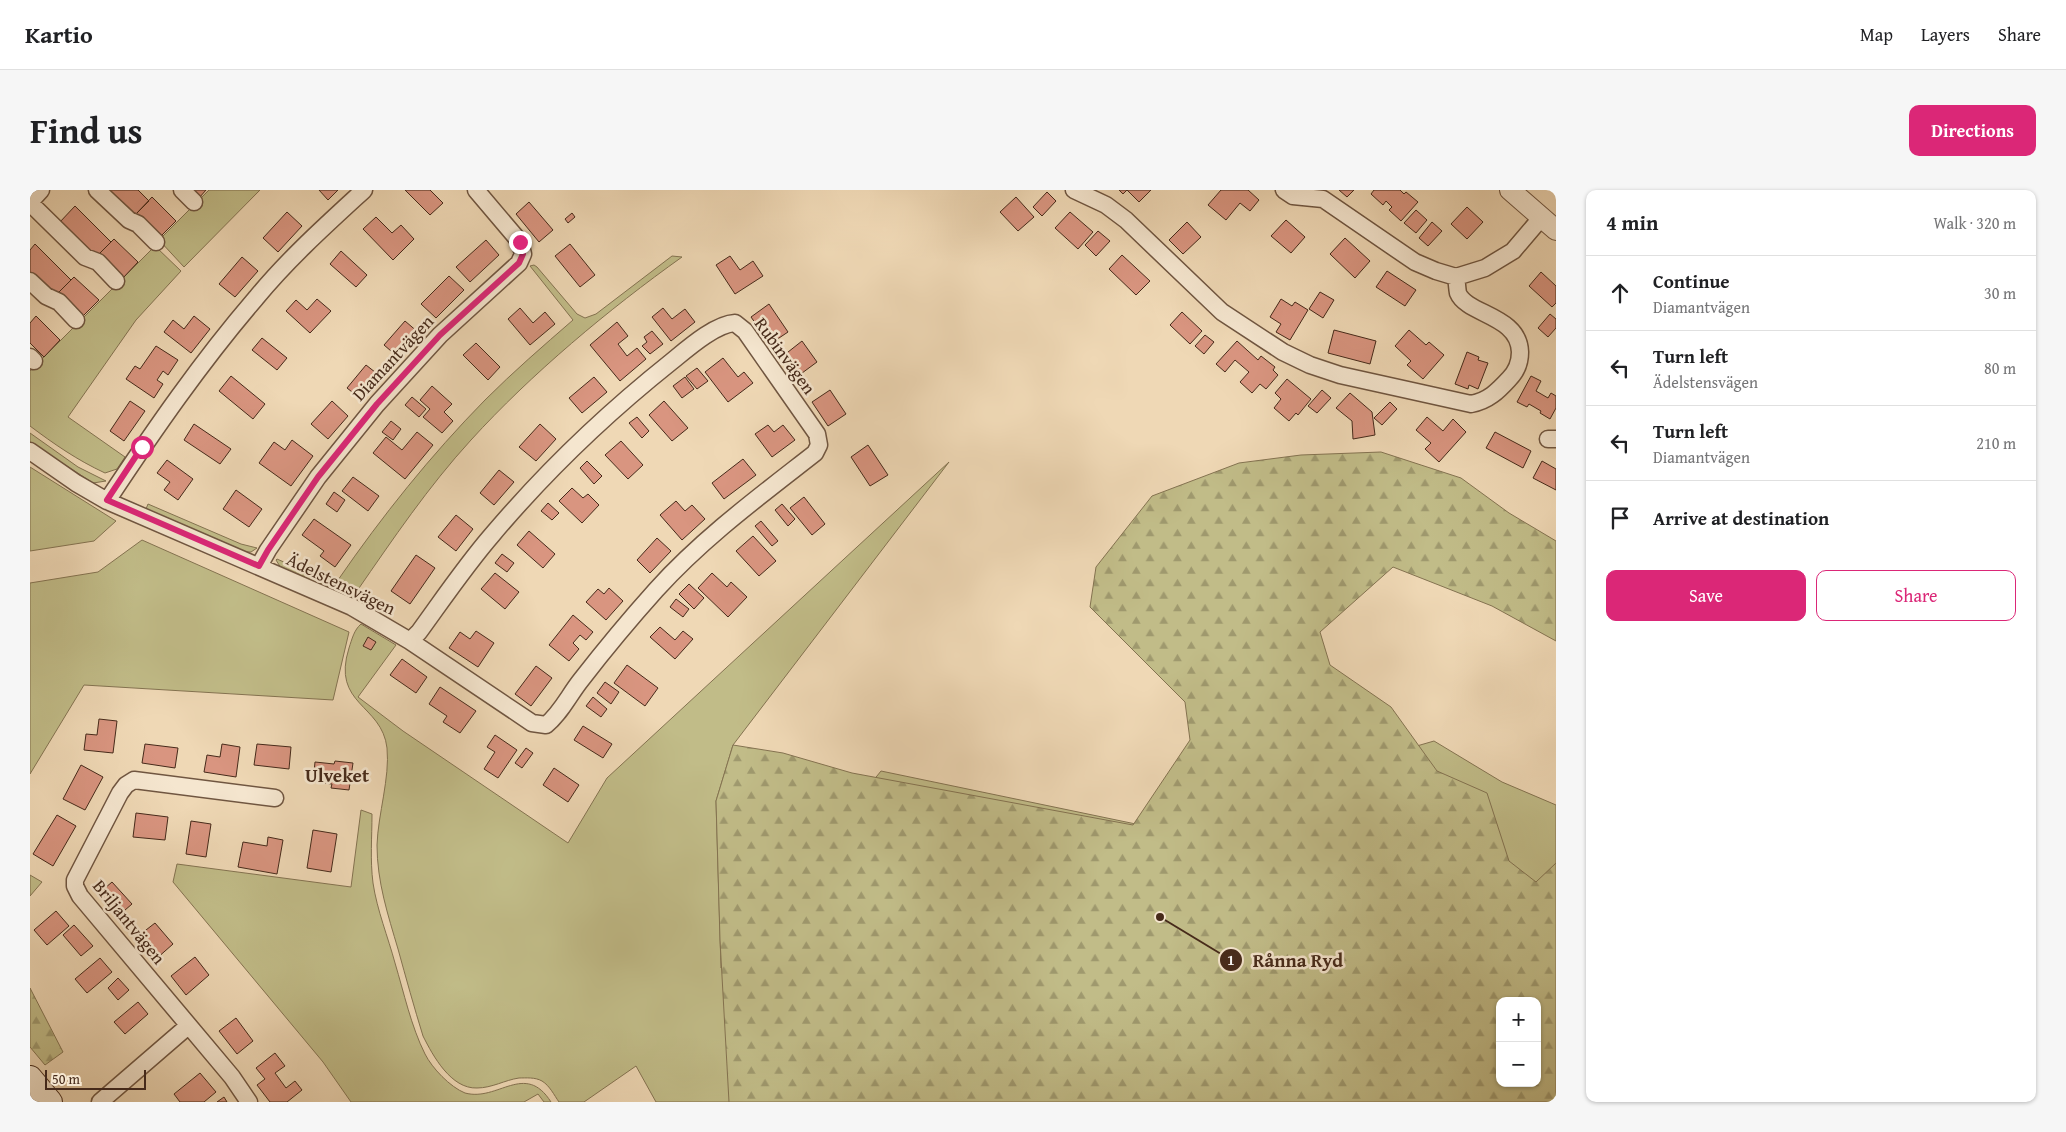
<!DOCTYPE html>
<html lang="en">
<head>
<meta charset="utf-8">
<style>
	:root { --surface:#fff; --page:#f6f6f6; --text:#202124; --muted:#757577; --line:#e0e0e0; --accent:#db2777 }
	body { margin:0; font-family:"Gentium Book Plus",serif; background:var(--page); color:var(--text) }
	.controls { position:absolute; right:15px; bottom:15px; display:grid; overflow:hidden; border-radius:10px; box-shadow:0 1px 4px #0004 }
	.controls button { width:45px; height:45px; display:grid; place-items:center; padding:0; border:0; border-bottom:1px solid var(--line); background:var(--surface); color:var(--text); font:25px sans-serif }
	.scale { position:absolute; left:15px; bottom:12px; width:101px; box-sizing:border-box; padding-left:5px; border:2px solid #462a1a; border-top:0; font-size:14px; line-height:18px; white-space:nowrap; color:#462a1a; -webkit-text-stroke:4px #f5e6cf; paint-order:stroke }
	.stop { position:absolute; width:15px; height:15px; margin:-11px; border:4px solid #db2777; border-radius:50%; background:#fff }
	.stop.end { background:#db2777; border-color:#fff; box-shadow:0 1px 5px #0008 }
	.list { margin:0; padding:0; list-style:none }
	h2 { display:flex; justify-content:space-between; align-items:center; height:65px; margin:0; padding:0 20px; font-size:21px }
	h2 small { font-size:16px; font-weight:400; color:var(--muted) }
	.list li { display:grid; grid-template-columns:32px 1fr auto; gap:15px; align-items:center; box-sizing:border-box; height:75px; padding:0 20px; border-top:1px solid var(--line) }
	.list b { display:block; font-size:19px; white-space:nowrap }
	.list p { margin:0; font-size:16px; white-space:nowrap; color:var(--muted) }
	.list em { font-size:16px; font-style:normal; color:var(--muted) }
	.actions { display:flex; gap:10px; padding:15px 20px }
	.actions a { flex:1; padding:11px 0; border:1px solid var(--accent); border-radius:10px; text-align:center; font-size:18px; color:var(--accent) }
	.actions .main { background:var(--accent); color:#fff }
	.icon { flex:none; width:28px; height:28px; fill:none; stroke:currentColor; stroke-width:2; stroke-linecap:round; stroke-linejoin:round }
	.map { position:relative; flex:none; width:1526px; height:912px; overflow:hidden; border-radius:10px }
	header { display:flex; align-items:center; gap:30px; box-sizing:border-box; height:70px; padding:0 25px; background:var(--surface); border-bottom:1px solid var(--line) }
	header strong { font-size:24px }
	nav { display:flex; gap:28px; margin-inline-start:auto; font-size:18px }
	.intro { display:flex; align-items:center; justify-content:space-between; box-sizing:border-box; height:120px; padding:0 30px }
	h1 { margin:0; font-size:35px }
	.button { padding:12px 22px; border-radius:10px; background:var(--accent); color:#fff; font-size:18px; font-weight:700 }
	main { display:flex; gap:30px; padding:0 30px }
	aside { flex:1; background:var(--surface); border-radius:10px; box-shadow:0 1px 4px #0004 }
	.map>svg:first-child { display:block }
</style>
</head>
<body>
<header>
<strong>Kartio</strong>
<nav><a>Map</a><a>Layers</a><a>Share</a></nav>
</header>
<div class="intro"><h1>Find us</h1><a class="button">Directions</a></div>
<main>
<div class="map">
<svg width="1526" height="912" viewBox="0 0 1526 912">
	<defs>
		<pattern id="forest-firs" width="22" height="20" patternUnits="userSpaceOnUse" patternTransform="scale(1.25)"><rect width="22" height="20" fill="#c1bc88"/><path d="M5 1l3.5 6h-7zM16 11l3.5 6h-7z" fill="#9f996e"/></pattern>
	</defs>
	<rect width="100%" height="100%" fill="#efd8b5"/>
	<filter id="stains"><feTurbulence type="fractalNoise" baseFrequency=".004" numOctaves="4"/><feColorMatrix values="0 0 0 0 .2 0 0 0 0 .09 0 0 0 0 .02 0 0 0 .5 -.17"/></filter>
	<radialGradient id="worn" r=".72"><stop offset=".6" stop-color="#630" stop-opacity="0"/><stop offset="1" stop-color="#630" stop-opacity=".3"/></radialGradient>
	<path fill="#c1bc88" stroke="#847351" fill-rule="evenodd" d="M179 0H230L154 77 129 50Z
		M125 56 151 81 106 130 38 227 95 267 87 279 75 283C47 270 24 254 0 236V181Z
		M642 66 652 67C579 119 501 184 441 250 398 297 363 349 327 401L308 390C352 326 401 265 455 210 483 182 513 156 543 130L500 76 504 75 507 77 547 124 555 128 566 124Z
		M0 243 48 277 76 291 63 293 0 252Z
		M919 272 703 555 686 611 691 778 851 581 1269 668 1373 560 1404 551 1472 592 1526 615V912H626L606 876 554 912H529C524 905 520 896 512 891 505 887 496 888 489 888 475 890 462 898 447 898 421 899 403 866 393 846 384 817 376 788 368 759 358 725 347 692 347 655 348 624 360 588 357 558 352 514 301 515 319 458 322 449 324 440 331 434L366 455 328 507 373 541 538 653 577 588ZM1470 811H1507V893H1470Z
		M0 277 86 331 64 351 0 361Z
		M118 314 211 354 227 358 221 362H214L116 319Z
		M112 350 319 442 303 510 54 495 0 584V393L68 382Z
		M247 369 306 395 332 412 330 414 251 378 246 370Z
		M331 620 342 624C342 647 340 670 343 693 347 720 358 747 365 773 374 803 381 836 395 864 402 878 420 897 435 903 468 912 495 871 521 912H514L508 904 494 912H321L293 872 143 692 147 674 321 697Z"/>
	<path fill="url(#forest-firs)" stroke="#847351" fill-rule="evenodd" d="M1351 262 1431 288 1479 323 1526 351V451L1462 416 1363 377 1290 442 1300 475 1361 517 1407 581 1457 603 1479 671 1506 692 1526 673V912H699L690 750 686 611 703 555 753 563 822 583 1103 635 1160 550 1155 512 1060 417 1066 377 1122 306 1209 273 1271 265ZM1470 811H1507V893H1470Z
		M0 685 12 692 0 706Z
		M0 798 33 862 15 875 0 857Z"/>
	<path fill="#d99580" stroke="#462a1a" d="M75 0H108L119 11 103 27Z
		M161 0H176L169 8Z
		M289 0H308L298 10Z
		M375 0H400L413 13 400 25Z
		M1089 0H1121L1109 12 1097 0 1093 4Z
		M1191 0H1218L1229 10 1220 21 1210 13 1196 30 1178 15Z
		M1309 0H1324L1317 7Z
		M1344 0H1370L1374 4 1376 2 1388 12 1371 31 1359 20 1362 17 1356 11 1353 15 1341 4Z
		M1017 2 1026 11 1012 26 1003 17Z
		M122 7 146 31 130 47 106 24Z
		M986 7 1004 27 988 41 970 22Z
		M499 12 523 40 509 52 486 24Z
		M45 16 81 52 65 68 29 33Z
		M1437 17 1453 32 1437 49 1421 34Z
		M1386 20 1397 30 1386 43 1374 33Z
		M257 22 272 36 248 62 233 48Z
		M1040 22 1063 42 1048 59 1025 38Z
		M542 23 545 27 538 33 535 29Z
		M346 27 362 43 371 35 384 49 363 70 333 39Z
		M1256 30 1275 47 1261 63 1241 46Z
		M1157 32 1171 47 1153 64 1139 50Z
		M1402 32 1412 41 1398 56 1389 48Z
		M1068 41 1080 51 1066 66 1055 55Z
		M1315 48 1340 71 1325 88 1300 64Z
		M84 49 108 72 92 89 68 65Z
		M456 50 469 65 440 92 426 77Z
		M5 54 41 90 25 106 0 82V60Z
		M540 54 565 85 550 97 525 66Z
		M311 61 337 85 326 97 300 74Z
		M1092 65 1120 91 1106 105 1079 79Z
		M700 66 710 80 723 71 733 86 705 104 686 75Z
		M212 67 228 81 205 107 189 94Z
		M1357 81 1386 100 1375 116 1346 97Z
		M1511 82 1526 96V113L1522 117 1499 96Z
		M419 86 434 100 406 128 391 114Z
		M44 87 69 110 52 127 28 103Z
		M1290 102 1304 110 1293 128 1279 119Z
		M287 109 301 121 280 143 256 121 266 110 277 120Z
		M1251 109 1262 116 1265 112 1278 120 1260 150 1246 142 1251 134 1240 127Z
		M739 114 758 142 740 154 721 127Z
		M490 118 503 133 515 122 525 134 500 155 478 129Z
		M633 118 642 129 655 119 665 132 641 151 622 127Z
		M1152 122 1172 141 1160 154 1140 135Z
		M1520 124 1526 129V138L1518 147 1508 138Z
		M6 126 30 150 14 167 0 153V133Z
		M164 126 180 139 161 163 134 142 143 130 154 139Z
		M375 131 389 143 368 167 354 155Z
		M587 132 598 146 588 154 597 166 607 158 616 169 590 191 560 155Z
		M1304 140 1346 151 1340 174 1298 163Z
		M1379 140 1396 155 1399 152 1414 165 1393 189 1377 175 1381 171 1365 156Z
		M622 141 633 154 620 164 612 156 617 152 614 147Z
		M1175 145 1184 152 1174 164 1165 156Z
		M232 148 257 168 247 180 222 160Z
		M772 151 787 172 768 186 753 166Z
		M1207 151 1228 170 1231 166 1245 177 1243 180 1248 185 1236 199 1230 194 1222 203 1210 192 1219 182 1205 170 1195 182 1186 174Z
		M446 153 470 177 458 190 433 165Z
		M126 156 148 170 138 185 133 181 127 190 133 194 124 208 96 189 105 176 110 179Z
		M1437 162 1449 167 1448 170 1458 173 1448 199 1439 195 1438 199 1425 194Z
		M693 168 708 187 714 182 723 193 698 212 675 182Z
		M336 175 350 186 331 209 317 198Z
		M667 178 678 191 667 199 656 186Z
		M201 186 235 214 223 229 189 201Z
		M1501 186 1511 191 1506 201 1518 208 1521 203 1526 206V218L1520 229 1510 223 1511 221 1499 214 1497 217 1487 212Z
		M564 187 577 202 552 223 539 208Z
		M655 187 664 199 652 208 643 196Z
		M1257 189 1281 209 1268 225 1266 223 1259 231 1244 218 1251 209 1245 203Z
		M402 196 422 214 414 222 423 231 412 243 393 227 400 219 390 210Z
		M800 200 816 224 798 236 782 212Z
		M1292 200 1301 208 1287 223 1278 216Z
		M1320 203 1342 222 1345 245 1323 249 1322 231 1306 218Z
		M382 207 396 219 389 227 375 215Z
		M100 211 115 221 94 251 80 241Z
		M302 211 318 226 298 249 281 234Z
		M634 211 658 238 642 251 619 225Z
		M1360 212 1367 219 1352 235 1344 228Z
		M607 227 619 241 612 248 599 233Z
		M1397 227 1413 241 1423 229 1436 242 1409 272 1395 259 1401 253 1386 240Z
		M361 231 371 239 363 250 352 242Z
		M164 234 201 259 190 274 154 250Z
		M510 234 526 249 506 271 489 257Z
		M738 235 744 242 753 235 765 250 742 267 725 244Z
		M387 242 403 255 375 289 343 263 356 247 372 260Z
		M1465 242 1501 261 1493 278 1456 258Z
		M262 250 283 266 261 296 229 273 244 252 255 260Z
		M591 251 613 275 598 289 575 265Z
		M838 255 858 285 840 296 821 267Z
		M713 269 726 285 694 309 682 293Z
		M137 270 163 289 148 310 134 300 140 292 127 283Z
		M557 271 572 286 564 294 550 278Z
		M1512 271 1526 279V300L1503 288Z
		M469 280 484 292 464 315 450 303Z
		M323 287 349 306 338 321 312 301Z
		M542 298 553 308 558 304 569 315 552 333 529 311Z
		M206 300 232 319 219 337 193 319Z
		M304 302 315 310 307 322 296 314Z
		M774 307 795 334 782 345 760 318Z
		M646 311 655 321 662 315 675 329 652 350 630 325Z
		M518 313 529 323 522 330 511 321Z
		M752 314 765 329 758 336 745 320Z
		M426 325 443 339 426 361 408 347Z
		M284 329 321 355 305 377 290 366 294 361 272 345Z
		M731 331 748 351 742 356 725 336Z
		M499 341 525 364 513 378 487 355Z
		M723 346 746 371 729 386 706 361Z
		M627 348 641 361 620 383 607 370Z
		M472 364 484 373 477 382 465 373Z
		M386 365 405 378 380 414 361 401Z
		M465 383 489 402 475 419 451 399Z
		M682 383 697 397 701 392 717 407 698 427 668 398Z
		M659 394 674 408 664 419 649 404Z
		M579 398 593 411 576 430 556 412 568 399 574 404Z
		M646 409 659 419 653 427 640 417Z
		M543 425 563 442 556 450 550 445 543 453 549 459 539 471 519 455Z
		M630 437 645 450 653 441 663 449 645 469 620 447Z
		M446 441 464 453 448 477 419 458 430 442 440 449Z
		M338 447 346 452 341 460 333 456Z
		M372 469 397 487 386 503 360 485Z
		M597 475 628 498 615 516 584 493Z
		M506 476 522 488 501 516 485 504Z
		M575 492 589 502 581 514 567 503Z
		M410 497 446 521 430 543 413 532 417 526 399 514Z
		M563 507 577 519 571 527 556 516Z
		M69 529 87 531 83 563 54 560 56 544 67 545Z
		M553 536 582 554 573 568 544 550Z
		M465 545 487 560 468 588 454 579 465 562 457 557Z
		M115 554 148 558 145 578 112 573Z
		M192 554 210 557 206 587 174 582 177 565 190 567Z
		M227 554 261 557 259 579 224 575Z
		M496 558 503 563 492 578 485 573Z
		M305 571 323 573 319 600 301 598 302 594 283 592 285 572 304 574Z
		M51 575 73 587 55 620 33 609Z
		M524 578 549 595 538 612 513 595Z
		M106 623 138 627 135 650 103 647Z
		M27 625 46 636 23 676 3 664Z
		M161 631 181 634 176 667 156 664Z
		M283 640 307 644 301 682 277 678Z
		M238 647 253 650 247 684 208 677 213 652 237 656Z
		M82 692 102 714 87 727 67 705Z
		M26 721 39 736 17 755 4 740Z
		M125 733 143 754 126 769 107 747Z
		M44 735 63 756 51 766 33 745Z
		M165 767 179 785 156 805 141 786Z
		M70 768 82 782 57 803 45 789Z
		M88 788 99 800 88 810 78 798Z
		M108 812 118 824 95 844 84 832Z
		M206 828 223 851 207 864 189 841Z
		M245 863 255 876 245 883 256 898 265 891 272 900 257 912H240L227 895 235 889 226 878Z
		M170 883 186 902 174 912H150L144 904Z
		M194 907 197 912H187Z"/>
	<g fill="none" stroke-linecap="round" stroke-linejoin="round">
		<defs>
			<path id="minor" d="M67 0 99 30 108 34 126 52
				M152 0 164 12
				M1044 0 1076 15 1096 30 1192 122 1253 162 1280 175 1310 185 1441 214C1458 211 1468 201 1479 189 1487 181 1490 173 1490 162 1489 125 1437 125 1428 103 1427 98 1427 92 1426 87
				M1254 0 1263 6 1293 9 1385 72 1406 81 1426 87 1455 78 1483 61 1511 28
				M0 12 11 0
				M0 13 55 67 68 72 86 91
				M0 91 16 106 29 112 46 130
				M0 167 4 171
				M1518 249H1526
				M0 261 46 293 77 311 322 417 380 451 502 533 516 535C531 523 539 505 551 490 575 459 600 429 626 400 673 348 730 306 785 263L789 255 787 244 715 141 705 133C685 134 657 159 641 172 577 223 516 281 462 345 436 375 413 409 389 442L380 451
				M77 311C124 240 171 172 226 108 258 69 297 34 334 0
				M229 376 238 360 288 287 347 214 410 145 489 73 493 64 490 52 446 0
				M70 912 158 836
				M219 912 202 887 50 706 45 696V690L90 603 96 595 104 590 245 608"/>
			<path id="tertiary" d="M1480 0 1526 40"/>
			<path id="secondary" d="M0 888 20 912"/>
		</defs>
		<use href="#minor" stroke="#705641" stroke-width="19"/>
		<use href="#tertiary" stroke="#705641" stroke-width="22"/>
		<use href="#secondary" stroke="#462a1a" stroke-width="26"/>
		<use href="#minor" stroke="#f5e6cf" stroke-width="16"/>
		<use href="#tertiary" stroke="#f5e6cf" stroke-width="20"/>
		<use href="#secondary" stroke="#f5e6cf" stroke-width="24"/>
	</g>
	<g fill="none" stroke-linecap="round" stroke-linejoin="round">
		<path stroke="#db2777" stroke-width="6" d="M112 257 77 310 229 376 238 360 288 287 347 214 410 145 489 73 493 64 490 52"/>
	</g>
	<g text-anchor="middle" stroke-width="5" stroke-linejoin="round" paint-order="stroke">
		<g font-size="18" fill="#462a1a" stroke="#f5e6cf">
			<text transform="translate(755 166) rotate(54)" y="6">Rubinvägen</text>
			<text transform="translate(363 168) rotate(-47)" y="6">Diamantvägen</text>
			<text transform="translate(311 394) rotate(26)" y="6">Ädelstensvägen</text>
			<text transform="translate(99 732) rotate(51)" y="6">Briljantvägen</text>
		</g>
		<g font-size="19" font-weight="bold" fill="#462a1a" stroke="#f5e6cf">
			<text x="307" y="592">Ulveket</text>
		</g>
	</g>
	<path fill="none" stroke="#462a1a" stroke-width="2" d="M1130 727L1201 770"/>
	<g fill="#462a1a" stroke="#f5e6cf" stroke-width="2">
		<circle cx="1130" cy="727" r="5"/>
		<circle cx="1201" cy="770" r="12"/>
	</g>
	<g font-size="15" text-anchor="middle" font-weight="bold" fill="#fff">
		<text x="1201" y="775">1</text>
	</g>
	<g font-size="19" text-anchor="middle" font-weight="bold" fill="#462a1a" stroke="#f5e6cf" stroke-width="5" stroke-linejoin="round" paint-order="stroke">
		<text x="1268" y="777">Rånna Ryd</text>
	</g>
	<rect width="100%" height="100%" filter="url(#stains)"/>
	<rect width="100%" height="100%" fill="url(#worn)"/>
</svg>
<div class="controls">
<button>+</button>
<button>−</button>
</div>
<div class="scale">50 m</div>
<div class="stop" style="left:112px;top:257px"></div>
<div class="stop end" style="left:490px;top:52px"></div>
</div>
<aside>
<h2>4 min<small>Walk · 320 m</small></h2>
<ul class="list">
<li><svg class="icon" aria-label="ahead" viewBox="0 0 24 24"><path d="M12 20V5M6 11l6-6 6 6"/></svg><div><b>Continue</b><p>Diamantvägen</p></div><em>30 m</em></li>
<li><svg class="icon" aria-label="left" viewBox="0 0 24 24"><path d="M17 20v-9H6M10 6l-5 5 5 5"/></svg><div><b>Turn left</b><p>Ädelstensvägen</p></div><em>80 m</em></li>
<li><svg class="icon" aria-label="left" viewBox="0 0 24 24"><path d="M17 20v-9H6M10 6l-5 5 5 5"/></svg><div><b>Turn left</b><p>Diamantvägen</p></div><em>210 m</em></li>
<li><svg class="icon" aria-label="arrive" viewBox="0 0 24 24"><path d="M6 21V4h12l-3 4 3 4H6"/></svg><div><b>Arrive at destination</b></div></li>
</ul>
<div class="actions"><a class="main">Save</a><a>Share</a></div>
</aside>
</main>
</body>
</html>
